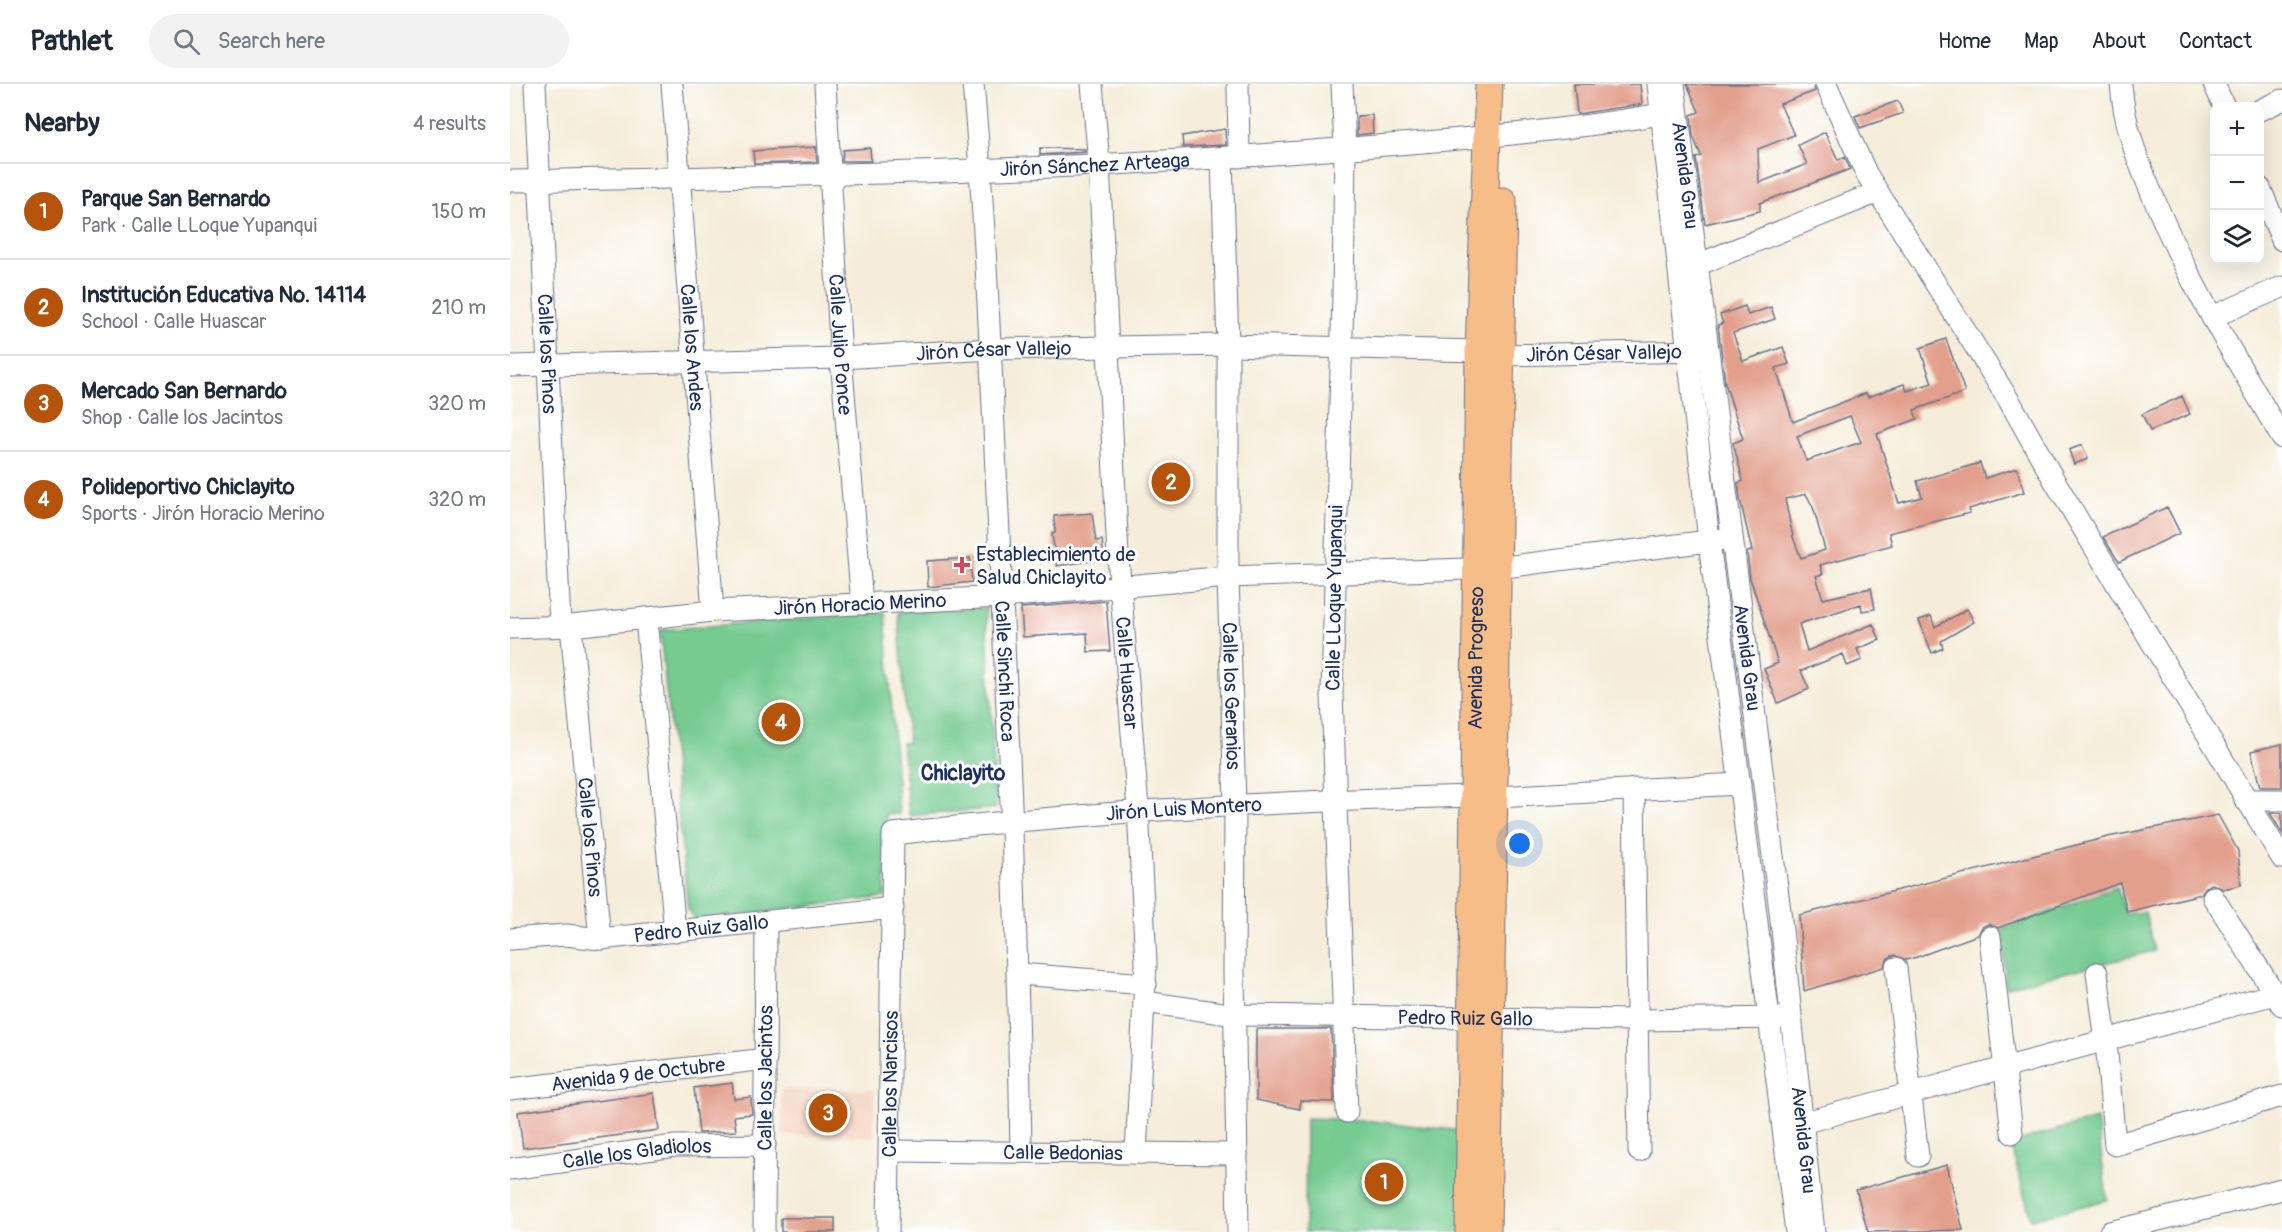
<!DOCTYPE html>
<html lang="en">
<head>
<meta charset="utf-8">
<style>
	:root { --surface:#fff; --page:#f2f2f3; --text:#1f2937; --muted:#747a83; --line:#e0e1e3; --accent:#b45309 }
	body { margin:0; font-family:Pangolin,sans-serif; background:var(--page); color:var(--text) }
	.controls { position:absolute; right:18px; top:18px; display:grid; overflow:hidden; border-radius:12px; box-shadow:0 6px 24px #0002 }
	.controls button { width:54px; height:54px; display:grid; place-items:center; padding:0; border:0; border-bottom:2px solid var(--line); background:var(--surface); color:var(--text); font:30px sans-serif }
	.you { position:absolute; left:1010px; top:760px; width:21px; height:21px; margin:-15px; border:4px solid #fff; border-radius:50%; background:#1a73e8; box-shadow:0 0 0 9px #1a73e833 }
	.badge { display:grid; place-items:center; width:39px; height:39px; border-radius:50%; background:var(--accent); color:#fff; font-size:20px; font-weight:700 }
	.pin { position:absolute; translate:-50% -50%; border:3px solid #fff; box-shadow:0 2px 6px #0006 }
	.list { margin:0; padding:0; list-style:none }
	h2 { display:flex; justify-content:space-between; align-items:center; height:78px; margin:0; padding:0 24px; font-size:26px }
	h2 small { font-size:20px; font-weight:400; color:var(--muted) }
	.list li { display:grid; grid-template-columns:39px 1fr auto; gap:18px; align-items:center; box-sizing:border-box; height:96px; padding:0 24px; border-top:2px solid var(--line) }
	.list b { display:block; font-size:22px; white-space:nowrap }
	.list p { margin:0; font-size:20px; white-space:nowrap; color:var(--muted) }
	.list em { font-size:20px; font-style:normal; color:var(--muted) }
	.icon { flex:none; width:33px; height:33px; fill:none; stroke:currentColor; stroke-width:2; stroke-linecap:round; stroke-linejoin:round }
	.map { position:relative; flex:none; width:1772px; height:1148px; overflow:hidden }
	header { display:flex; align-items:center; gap:36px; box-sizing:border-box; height:84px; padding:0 30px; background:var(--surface); border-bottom:2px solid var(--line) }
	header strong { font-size:28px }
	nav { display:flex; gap:33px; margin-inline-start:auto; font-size:21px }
	.search { width:420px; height:54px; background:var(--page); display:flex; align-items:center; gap:15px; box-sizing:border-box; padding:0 21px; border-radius:33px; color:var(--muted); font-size:22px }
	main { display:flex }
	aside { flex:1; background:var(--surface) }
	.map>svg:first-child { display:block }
</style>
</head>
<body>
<header>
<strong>Pathlet</strong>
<div class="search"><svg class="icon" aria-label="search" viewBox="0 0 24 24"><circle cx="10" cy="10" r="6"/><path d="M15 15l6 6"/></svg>Search here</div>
<nav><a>Home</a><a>Map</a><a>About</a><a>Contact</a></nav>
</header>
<main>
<aside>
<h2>Nearby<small>4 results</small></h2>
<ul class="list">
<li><span class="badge">1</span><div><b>Parque San Bernardo</b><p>Park · Calle LLoque Yupanqui</p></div><em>150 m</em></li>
<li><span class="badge">2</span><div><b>Institución Educativa No. 14114</b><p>School · Calle Huascar</p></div><em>210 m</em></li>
<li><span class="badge">3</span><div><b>Mercado San Bernardo</b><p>Shop · Calle los Jacintos</p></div><em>320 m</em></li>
<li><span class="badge">4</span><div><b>Polideportivo Chiclayito</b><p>Sports · Jirón Horacio Merino</p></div><em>320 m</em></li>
</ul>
</aside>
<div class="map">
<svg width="1772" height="1148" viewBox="0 0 1772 1148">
	<rect width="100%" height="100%" fill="#fff"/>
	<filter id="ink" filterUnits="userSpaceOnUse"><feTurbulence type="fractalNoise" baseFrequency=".0167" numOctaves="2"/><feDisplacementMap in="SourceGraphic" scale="12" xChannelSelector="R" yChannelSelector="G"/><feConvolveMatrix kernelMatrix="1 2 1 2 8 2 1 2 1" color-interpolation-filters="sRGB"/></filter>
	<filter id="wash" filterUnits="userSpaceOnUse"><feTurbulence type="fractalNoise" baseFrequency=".008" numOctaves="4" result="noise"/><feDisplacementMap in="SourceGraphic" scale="24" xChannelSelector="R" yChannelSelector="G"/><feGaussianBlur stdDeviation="1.35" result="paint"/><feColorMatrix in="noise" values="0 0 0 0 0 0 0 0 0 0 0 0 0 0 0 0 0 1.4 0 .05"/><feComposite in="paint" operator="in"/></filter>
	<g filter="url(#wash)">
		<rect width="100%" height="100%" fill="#f5edd9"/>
		<path fill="#f4d3c0" d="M271 1005 364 1006 365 1053 272 1051Z"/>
		<path fill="#75cb90" stroke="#487d77" stroke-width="1.5" d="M476 524 486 724 399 732 392 659 398 658 388 528Z
			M375 528 389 730H376L375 813 185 836 178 825 150 546Z
			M1607 803 1615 830 1635 828 1644 867 1496 903 1492 845Z
			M796 1034 853 1036 954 1047 951 1148H795Z
			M1587 1035 1597 1116 1521 1135 1500 1059Z"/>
		<g id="blocks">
			<path fill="#e29f8b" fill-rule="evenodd" d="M1064 0H1130L1132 20 1067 30Z
				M1177 0H1303L1305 7 1270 20 1284 51 1248 65 1249 99 1297 80 1288 61 1315 48 1328 76 1335 73 1340 85 1250 119V127L1195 140 1186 74 1191 72 1183 52 1181 31 1189 28Z
				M1388 17 1393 29 1350 44 1345 32Z
				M862 31 863 49 847 51V32Z
				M715 45 716 61 673 63 672 52Z
				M306 63 307 78 244 80 243 67Z
				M360 64 361 77H332L333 66Z
				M530 64 575 65V68L530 71Z
				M1235 222 1238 231 1261 223 1265 235 1223 249 1233 277 1273 263 1279 280 1266 284 1283 338 1356 309 1358 313 1394 300 1397 307 1422 299 1410 264 1436 255 1455 308 1404 326 1407 335 1367 350 1389 419 1412 413 1407 397 1470 379 1475 394 1507 384 1514 408 1459 425 1460 429 1379 449 1382 461 1310 481 1313 490 1306 492 1313 515 1361 504 1365 525 1352 527 1351 520 1289 540 1297 567 1363 540 1370 556 1347 565 1352 576 1337 582 1333 570 1291 587 1299 605 1268 619 1254 585 1268 579 1240 494 1237 468 1242 467 1230 415 1228 399 1233 397 1223 359 1233 355 1215 299 1208 241 1213 239 1210 231ZM1340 332 1351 358 1296 377 1287 352ZM1296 410 1303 423 1315 466 1291 474 1283 453 1275 415Z
				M1672 312 1680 330 1640 347 1632 330Z
				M1572 361 1578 375 1564 380 1559 366Z
				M1657 423 1670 449 1609 478 1593 453Z
				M582 429 586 457 592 456 594 475 547 482 542 450 545 449 544 432Z
				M460 474 462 498 418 503 417 477Z
				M596 517 600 567 578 568 577 549 513 553 511 524Z
				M1457 525 1464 538 1431 557 1433 564 1422 569 1409 536 1421 532 1425 543Z
				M1772 660V703H1750L1741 667Z
				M1760 729H1772V749Z
				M1708 731 1728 767 1731 801 1713 805 1702 800 1696 803 1691 810 1617 828 1610 799 1488 844 1478 840 1472 843 1468 851 1407 873 1396 876 1384 871 1378 874 1374 883 1294 907 1289 831 1598 753Z
				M746 945H821L824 1018 790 1017V1025L746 1016Z
				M222 999 224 1015 241 1013 242 1030 224 1032 226 1047 189 1049 184 1004Z
				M144 1009 149 1046 13 1064 8 1028Z
				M1437 1081 1453 1146 1358 1148 1346 1106Z
				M271 1134H325V1148H271Z"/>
		</g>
	</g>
	<g filter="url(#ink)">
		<use href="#blocks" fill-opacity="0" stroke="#677289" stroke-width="1.5"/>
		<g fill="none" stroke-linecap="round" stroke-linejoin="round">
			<defs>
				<g id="minor">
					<path id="s1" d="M25 0 50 541"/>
					<path id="s2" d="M162 0 203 527"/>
					<path id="s3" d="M315 0 331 274 352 520"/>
					<path id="s4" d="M463 0C476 143 481 286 488 429 498 642 508 855 511 1068"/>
					<path id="s5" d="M582 0 589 79 608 472 628 725 636 879 626 1069"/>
					<path d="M728 0 729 73"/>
					<path d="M832 0 835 65 833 212 822 610 837 1028"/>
					<path d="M1148 0 1199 457 1286 1148"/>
					<path id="s6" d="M1164 0 1270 827 1304 1148"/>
					<path d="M1316 0 1356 89 1500 318 1544 396 1772 774"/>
					<path d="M1611 0C1614 42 1628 78 1645 117 1679 200 1727 276 1772 354"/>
					<path d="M1704 0 1714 22"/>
					<path d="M1750 26 1772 16"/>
					<path id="s7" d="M712 75 718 261V493L725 720 724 887 728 1148"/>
					<path id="s8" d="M0 97C276 92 553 88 828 65 941 56 1055 48 1167 27"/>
					<path d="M1750 104 1772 156"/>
					<path d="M1187 181 1368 108"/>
					<path d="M1702 233 1772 203"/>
					<path id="s9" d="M990 271 1191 267"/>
					<path id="s10" d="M0 282 331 274 481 265 718 261 969 267"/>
					<path d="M136 534 165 848"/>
					<path id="s11" d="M61 542 90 855"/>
					<path id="s12" d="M0 544 61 542 203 527 492 513 718 493 987 484 1222 454"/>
					<path d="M1124 705 1129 1067"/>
					<path d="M986 713 1230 700"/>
					<path d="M1735 716H1772"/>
					<path d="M1703 813 1772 921"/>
					<path d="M1480 853 1502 1049"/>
					<path id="s13" d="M0 855 56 851 90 855 383 824"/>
					<path d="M1386 884 1408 1072"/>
					<path d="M1587 889 1596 958 1605 1061 1772 1012"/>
					<path d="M509 890 636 900"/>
					<path id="s14" d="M634 918 726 931 1125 936 1273 934"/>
					<path id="s15" d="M0 1005 256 975"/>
					<path d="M1292 1039 1765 910"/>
					<path id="s16" d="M381 1067 727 1070"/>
					<path id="s17" d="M0 1085 165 1062 255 1061"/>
					<path id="s18" d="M254 1148 256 838"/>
					<path id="s19" d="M378 1148 383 750C577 727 770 717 965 712"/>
					<path d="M1600 1148 1772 1105"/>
				</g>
				<g id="major">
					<path id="s20" d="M959 1148 969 267 979 0"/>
					<path d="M977 1148 993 117"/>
				</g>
			</defs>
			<use href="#minor" stroke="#677289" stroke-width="23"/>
			<use href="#major" stroke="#677289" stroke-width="29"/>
			<use href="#minor" stroke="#fff" stroke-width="21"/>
			<use href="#major" stroke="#f7bd88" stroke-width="27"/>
		</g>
	</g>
	<path fill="#d1495b" stroke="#fff" stroke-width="2" d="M449 472h6v6h6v6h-6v6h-6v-6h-6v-6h6z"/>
	<g text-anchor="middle" stroke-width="6" stroke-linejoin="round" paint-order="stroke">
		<g font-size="20" fill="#1b2f5e" stroke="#fff">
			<text dy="7" stroke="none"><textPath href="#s8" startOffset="585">Jirón Sánchez Arteaga</textPath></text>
			<text dy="7" stroke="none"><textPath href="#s6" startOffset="92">Avenida Grau</textPath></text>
			<text dy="7" stroke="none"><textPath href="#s3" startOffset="261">Calle Julio Ponce</textPath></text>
			<text dy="7" stroke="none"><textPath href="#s2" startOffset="264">Calle los Andes</textPath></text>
			<text dy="7" stroke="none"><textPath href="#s10" startOffset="484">Jirón César Vallejo</textPath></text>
			<text dy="7" stroke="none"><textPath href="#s1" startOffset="270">Calle los Pinos</textPath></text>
			<text dy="7" stroke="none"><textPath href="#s9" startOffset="104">Jirón César Vallejo</textPath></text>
			<text transform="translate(824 514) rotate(-89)" y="7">Calle LLoque Yupanqui</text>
			<text dy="7" stroke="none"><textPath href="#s12" startOffset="351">Jirón Horacio Merino</textPath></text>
			<text dy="7" stroke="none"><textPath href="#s20" startOffset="574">Avenida Progreso</textPath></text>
			<text dy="7" stroke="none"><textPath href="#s6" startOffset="578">Avenida Grau</textPath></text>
			<text dy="7" stroke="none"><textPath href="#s4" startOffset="588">Calle Sinchi Roca</textPath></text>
			<text dy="7" stroke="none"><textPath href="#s5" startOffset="590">Calle Huascar</textPath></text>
			<text dy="7" stroke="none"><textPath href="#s7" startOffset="537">Calle los Geranios</textPath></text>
			<text dy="7" stroke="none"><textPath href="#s19" startOffset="690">Jirón Luis Montero</textPath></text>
			<text dy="7" stroke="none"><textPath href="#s11" startOffset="212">Calle los Pinos</textPath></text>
			<text dy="7" stroke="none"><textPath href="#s13" startOffset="192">Pedro Ruiz Gallo</textPath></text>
			<text dy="7" stroke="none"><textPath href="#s14" startOffset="322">Pedro Ruiz Gallo</textPath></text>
			<text dy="7" stroke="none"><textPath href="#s15" startOffset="129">Avenida 9 de Octubre</textPath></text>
			<text dy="7" stroke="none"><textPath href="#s18" startOffset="154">Calle los Jacintos</textPath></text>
			<text dy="7" stroke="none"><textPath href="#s19" startOffset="148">Calle los Narcisos</textPath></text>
			<text dy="7" stroke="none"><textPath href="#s6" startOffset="1064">Avenida Grau</textPath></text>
			<text dy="7" stroke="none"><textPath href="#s16" startOffset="172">Calle Bedonias</textPath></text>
			<text dy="7" stroke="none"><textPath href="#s17" startOffset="128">Calle los Gladiolos</textPath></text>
		</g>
		<g font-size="20" fill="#1b2f5e" stroke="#fff" text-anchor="start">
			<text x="466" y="477">Establecimiento de<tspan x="466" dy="23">Salud Chiclayito</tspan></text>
		</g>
		<g font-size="21" font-weight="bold" fill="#1b2f5e" stroke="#fff">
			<text x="453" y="696">Chiclayito</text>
		</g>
	</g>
</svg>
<div class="controls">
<button>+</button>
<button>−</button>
<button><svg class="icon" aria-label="layers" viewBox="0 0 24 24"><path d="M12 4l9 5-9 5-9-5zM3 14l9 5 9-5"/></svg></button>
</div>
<div class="you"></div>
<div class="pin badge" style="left:874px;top:1098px">1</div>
<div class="pin badge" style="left:661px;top:398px">2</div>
<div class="pin badge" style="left:318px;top:1029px">3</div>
<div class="pin badge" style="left:271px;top:638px">4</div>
</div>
</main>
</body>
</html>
